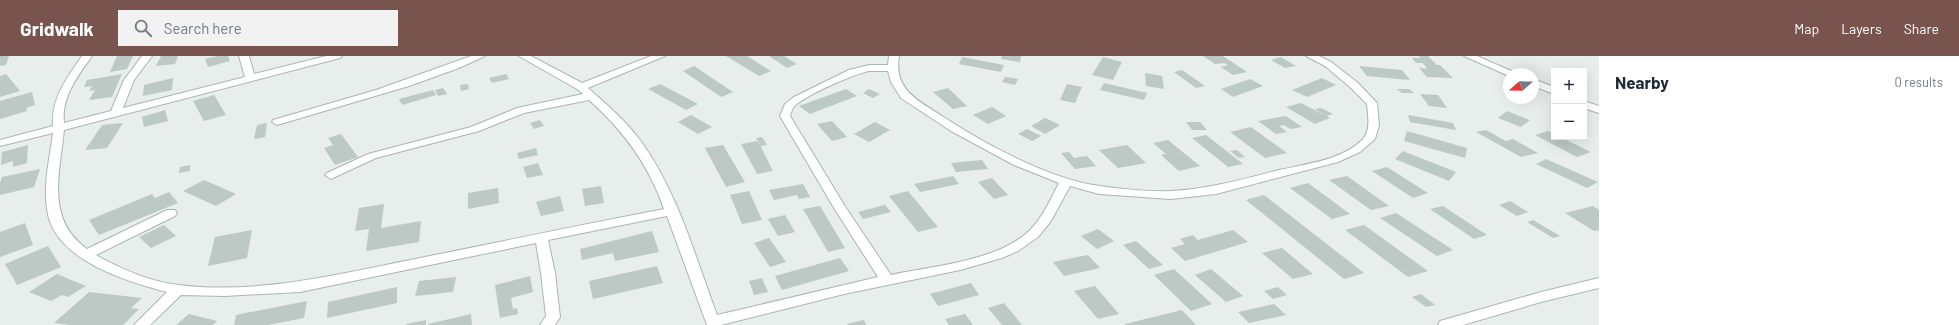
<!DOCTYPE html>
<html lang="en">
<head>
<meta charset="utf-8">
<style>
	:root { --surface:#fff; --page:#f2f2f3; --text:#1f2937; --muted:#747a83; --line:#e0e1e3; --accent:#79534e }
	body { margin:0; font-family:Barlow,sans-serif; background:var(--page); color:var(--text) }
	.controls { position:absolute; right:12px; top:12px; display:grid; overflow:hidden; border-radius:0px; box-shadow:0 4px 16px #0002 }
	.controls button { width:36px; height:36px; display:grid; place-items:center; padding:0; border:0; border-bottom:1px solid var(--line); background:var(--surface); color:var(--text); font:20px sans-serif }
	.compass { position:absolute; left:1503px; top:12px; width:36px; height:36px; border-radius:50%; background:var(--surface); box-shadow:0 4px 16px #0002; rotate:250deg }
	.list { margin:0; padding:0; list-style:none }
	h2 { display:flex; justify-content:space-between; align-items:center; height:52px; margin:0; padding:0 16px; font-size:17px }
	h2 small { font-size:13px; font-weight:400; color:var(--muted) }
	.icon { flex:none; width:22px; height:22px; fill:none; stroke:currentColor; stroke-width:2; stroke-linecap:round; stroke-linejoin:round }
	.map { position:relative; flex:none; width:1599px; height:269px; overflow:hidden }
	header { display:flex; align-items:center; gap:24px; box-sizing:border-box; height:56px; padding:0 20px; background:var(--accent); color:#fff }
	header strong { font-size:19px }
	nav { display:flex; gap:22px; margin-inline-start:auto; font-size:14px }
	.search { width:280px; height:36px; background:var(--page); display:flex; align-items:center; gap:10px; box-sizing:border-box; padding:0 14px; border-radius:0px; color:var(--muted); font-size:15px }
	main { display:flex }
	aside { flex:1; background:var(--surface) }
	.map>svg:first-child { display:block }
</style>
</head>
<body>
<header>
<strong>Gridwalk</strong>
<div class="search"><svg class="icon" aria-label="search" viewBox="0 0 24 24"><circle cx="10" cy="10" r="6"/><path d="M15 15l6 6"/></svg>Search here</div>
<nav><a>Map</a><a>Layers</a><a>Share</a></nav>
</header>
<main>
<div class="map">
<svg width="1599" height="269" viewBox="0 0 1599 269">
	<rect width="100%" height="100%" fill="#e7eeeb"/>
	<path fill="#bcc9c4" d="M0 0H9L6 9 0 10Z
		M117 0H133L127 13 110 16Z
		M161 0H178L175 8 156 10Z
		M217 0H228L230 5 208 11 205 3Z
		M726 0H747L771 15 759 20Z
		M769 0H784L797 8 787 12Z
		M1002 0H1021L1020 6 1001 3Z
		M1203 0H1223L1247 16 1233 19 1221 11 1228 9 1224 7 1215 8Z
		M1418 0H1428L1437 9H1440L1453 22 1427 21 1419 12 1427 13 1423 7H1416L1412 2H1421Z
		M962 1 1004 9 1001 16 959 8Z
		M1103 1 1122 6 1113 24 1092 19Z
		M1281 1 1296 10 1285 12 1271 4Z
		M694 10 733 36 721 41 683 15Z
		M1359 10 1402 14 1410 24 1367 20Z
		M1182 14 1205 30 1196 32 1174 16Z
		M1145 17 1162 20 1164 33 1146 30Z
		M6 18 20 35 0 41V20Z
		M122 18 112 41 89 44 95 34 89 35 92 30 84 31 87 24Z
		M506 18 509 23 492 27 489 22Z
		M1005 21 1018 23 1015 29 1002 26Z
		M173 22 172 34 143 40 144 29Z
		M1322 22 1336 29 1307 41 1292 34Z
		M1250 23 1263 30 1233 41 1221 33Z
		M1104 27 1147 37 1144 44 1100 34Z
		M468 28 469 33 461 35 460 29Z
		M660 28 698 48 686 54 648 33Z
		M1067 28 1082 31 1075 47 1060 44Z
		M443 32 447 38 438 40 435 34Z
		M948 32 967 50 953 53 933 36Z
		M846 33 857 40 810 58 799 50Z
		M869 33 880 38 873 42 863 37Z
		M1397 33H1409L1414 37H1402Z
		M433 34 436 39 402 49 399 43Z
		M32 36 35 49 26 52 27 55 0 63V45Z
		M1420 38 1438 39 1447 52 1429 50Z
		M214 39 226 59 204 65 193 45Z
		M1301 47 1324 59 1315 53 1321 52 1333 58 1327 60 1330 62 1315 68 1286 51Z
		M992 51 1006 60 988 68 973 59Z
		M165 54 168 65 144 71 142 61Z
		M1507 55 1530 64 1521 71 1498 62Z
		M691 59 712 71 698 78 678 66Z
		M1408 59 1453 67 1456 74 1410 66Z
		M1286 60 1302 71 1290 73 1284 69 1279 70 1287 76 1276 78 1258 65Z
		M1045 62 1060 69 1045 78 1031 70Z
		M540 64 544 70 534 73 530 67Z
		M832 65 847 81 832 85 817 68Z
		M875 66 890 74 869 86 854 78Z
		M1186 66H1200L1207 74H1192Z
		M123 67 107 92 85 94 102 69Z
		M267 67 265 81 254 83 257 69Z
		M1251 71 1287 97 1265 102 1230 76Z
		M1027 73 1041 80 1032 85 1018 78Z
		M1486 74 1506 85 1513 83 1538 97 1521 101 1476 76Z
		M1407 75 1467 92 1465 102 1404 85Z
		M1548 75 1554 78V81H1560L1591 96 1577 101 1535 79Z
		M341 78 358 101 335 109 324 92 333 89 328 82Z
		M1206 79 1243 108 1228 111 1192 82Z
		M762 81 767 89 761 90 756 82Z
		M1168 84 1200 110 1179 115 1161 99 1166 98 1153 87Z
		M757 85 760 89 773 115 757 118 741 88Z
		M28 89 27 107 13 111V105L1 109 2 96Z
		M723 89 745 126 726 131 705 92Z
		M1127 89 1146 107 1118 112 1099 94Z
		M536 92 538 99 519 103 517 97Z
		M1237 94 1245 101 1239 102 1230 95Z
		M1403 95 1456 116 1449 125 1395 103Z
		M1069 96 1074 102 1087 100 1096 110 1075 113 1061 97Z
		M1546 103 1598 126 1587 132 1536 108Z
		M982 104 988 113 956 116 951 107Z
		M538 107 543 119 527 122 523 111Z
		M190 109V115L179 117 180 111Z
		M1387 111 1428 137 1413 142 1372 115Z
		M40 113 34 131 0 139V127L2 121Z
		M953 120 959 128 920 136 914 128Z
		M1347 120 1389 150 1371 154 1329 124Z
		M992 122 1008 139 994 143 978 126Z
		M204 124 236 138 216 150 183 135Z
		M1308 127 1350 158 1332 163 1290 132Z
		M803 128 810 141 799 143 797 139 774 144 769 134Z
		M601 130 604 147 585 150 582 133Z
		M498 132 499 147 468 153V137Z
		M749 135 762 164 742 168 730 139Z
		M908 135 938 171 918 176 889 140Z
		M169 136 178 147 99 179 89 164 152 138 155 142Z
		M1264 139 1364 217 1344 223 1246 144Z
		M560 140 564 155 541 160 536 146Z
		M1510 145 1528 156 1517 160 1499 149Z
		M384 148 381 172 421 165 419 186 366 195 369 173 355 175 359 152Z
		M885 149 891 156 863 163 858 156Z
		M820 150 845 192 828 196 803 153Z
		M1443 150 1487 179 1474 183 1430 153Z
		M1593 150 1599 154V174L1594 175 1565 157Z
		M1396 157 1453 194 1437 200 1380 162Z
		M785 159 795 176 778 180 768 163Z
		M1533 164 1560 180 1553 182 1527 166Z
		M25 167 33 189 0 201V176Z
		M164 169 176 180 151 192 139 181Z
		M1364 169 1428 215 1408 221 1345 174Z
		M1098 173 1114 185 1097 193 1081 180Z
		M252 174 247 202 208 210 215 181Z
		M1233 174 1248 186 1185 205 1171 192 1185 188 1180 183 1193 179 1198 184Z
		M652 175 659 196 615 205 613 197 582 204 580 193Z
		M769 182 786 206 770 211 754 187Z
		M1136 185 1163 209 1149 213 1123 189Z
		M48 190 61 211 17 229 5 208Z
		M1282 192 1313 218 1293 223 1262 197Z
		M1088 199 1100 212 1064 220 1053 206Z
		M840 202 849 215 782 234 775 220Z
		M657 210 663 227 593 243 589 225Z
		M1174 213 1212 248 1191 255 1154 219Z
		M1211 213 1243 240 1226 246 1195 219Z
		M57 218 86 230 68 241 62 239 51 245 29 236Z
		M530 220 533 236 511 242 513 253 517 252 518 258 500 262 495 229Z
		M456 221 453 236 415 240 419 225Z
		M762 222 768 236 754 239 749 225Z
		M971 227 979 239 938 250 930 238Z
		M1095 230 1119 258 1098 263 1074 235Z
		M397 231V247L327 262 328 246Z
		M1278 231 1287 239 1273 243 1264 235Z
		M89 236 142 242 131 252 139 253 123 269H71L54 267Z
		M1421 238 1435 249 1426 251 1412 241Z
		M307 245 304 262 268 269H234L236 259Z
		M1004 247 1022 269H1002L988 252Z
		M1274 248 1286 259 1249 267 1238 256Z
		M1182 254 1196 269H1125V268Z
		M189 258 217 265 213 269H176Z
		M471 258 472 269H428V268Z
		M965 258 973 269H949L945 263Z
		M426 264V269H406V268Z
		M864 264 866 269H847V268Z"/>
	<g fill="none" stroke-linecap="round" stroke-linejoin="round">
		<defs>
			<path id="minor" d="M82 0H92C78 20 61 41 64 67L111 55 124 24 142 0H152L134 24 123 52 245 21 239 0H249L254 18 326 0H342L340 2 64 74C60 117 45 163 87 193L167 154H175L177 157 175 160 96 199C121 213 151 226 179 229 257 239 339 218 415 203 499 186 581 169 664 153 649 109 623 74 589 44L524 57 479 75 376 102 335 121 331 123 325 119 327 117 368 98 471 71 517 52 583 38 577 33 519 0H531L582 27 651 0H665L588 32C606 48 625 64 640 84 677 134 695 200 717 259L878 221 834 152 780 60 785 48 794 41 849 14 869 9H888L889 0H899C893 35 920 45 945 62 987 89 1051 124 1100 130 1120 133 1151 136 1172 135 1209 133 1244 123 1279 114 1306 108 1343 104 1363 83 1371 74 1368 59 1367 48L1350 31 1325 10 1306 0H1319L1331 6 1358 27 1377 47 1379 69 1375 83 1360 96 1338 106 1216 138 1171 143 1099 138 1070 130 1051 165 1038 181 1018 195 1002 202 960 214 844 238 721 269H707L667 160 548 184 555 217 560 261 555 269H540L546 260 541 217 536 187 300 236 224 240 181 239 150 269H134L167 236C126 225 53 204 47 153 43 128 50 101 53 77L0 90V84L53 70C51 42 67 22 82 0ZM869 15H888L891 26 901 42 951 75 1014 109 1059 127C1050 144 1043 161 1030 174 999 205 932 210 891 219L846 152 790 60C791 57 792 53 794 51 802 40 855 18 869 15Z
				M471 0H485L459 12 409 30 277 69 272 66 273 64 376 34Z
				M1464 0H1477L1518 18H1509V20Z
				M1533 23 1554 31V38L1533 30Z
				M1584 45 1599 50V57L1584 52Z
				M1599 222V232L1541 246 1463 269H1438L1440 265 1541 236Z"/>
		</defs>
		<use href="#minor" stroke="#a9b6b2" stroke-width="2"/>
		<use href="#minor" fill="#fff" fill-rule="evenodd"/>
	</g>
</svg>
<div class="controls">
<button>+</button>
<button>−</button>
</div>
<svg class="compass" viewBox="-18 -18 36 36"><path d="M0-13l5 13h-10z" fill="#e53935"/><path d="M0 13l5-13h-10z" fill="#747a83"/></svg>
</div>
<aside>
<h2>Nearby<small>0 results</small></h2>
<ul class="list">
</ul>
</aside>
</main>
</body>
</html>
